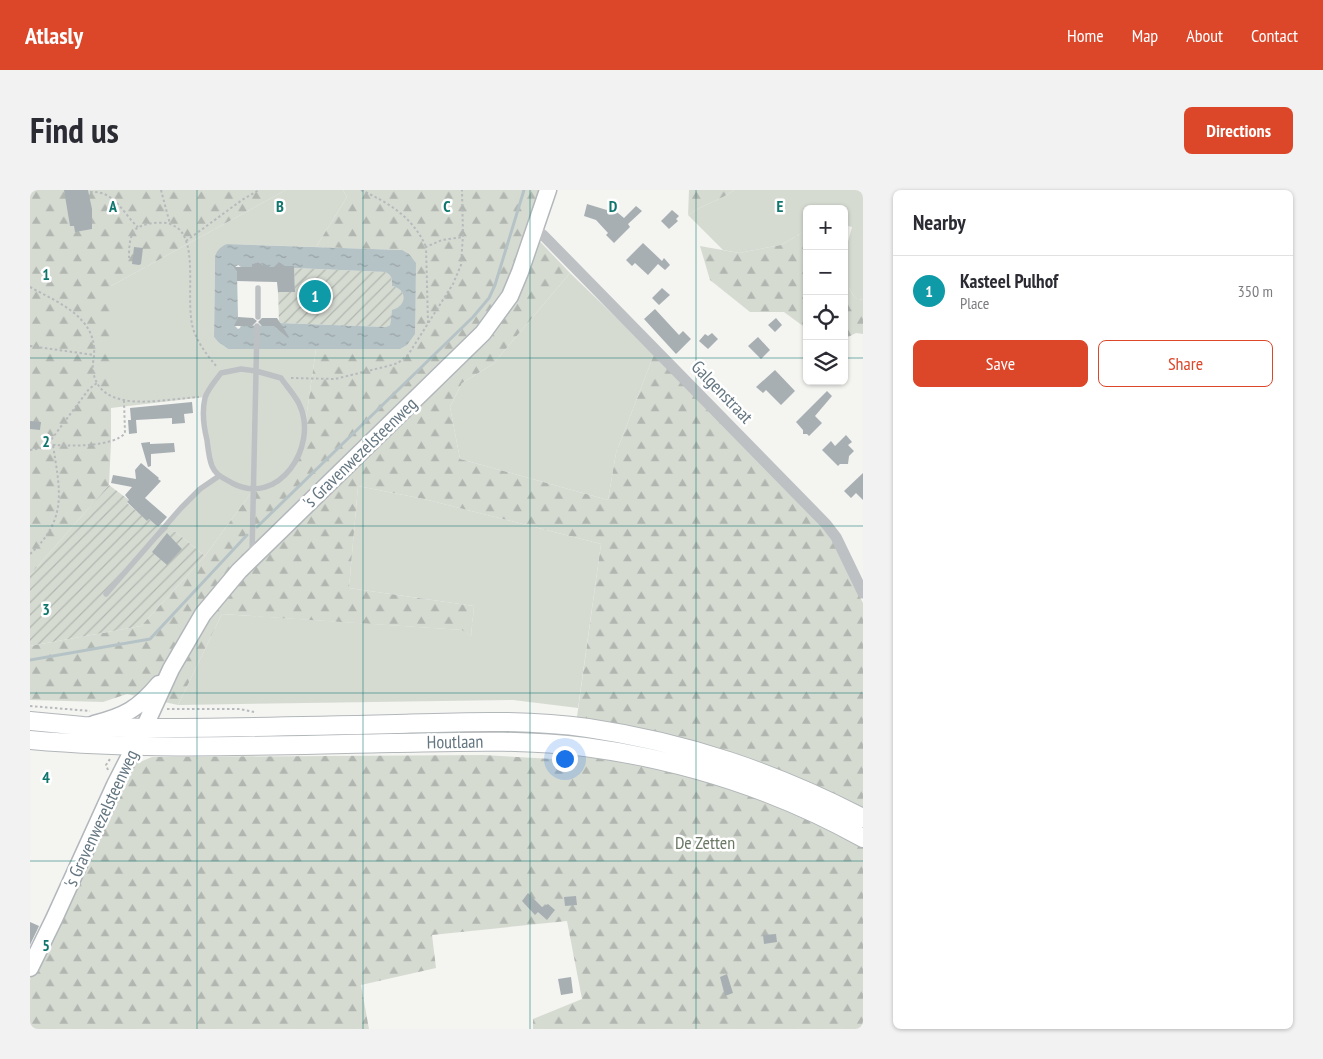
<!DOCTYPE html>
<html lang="en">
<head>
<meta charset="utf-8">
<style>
	:root { --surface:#fff; --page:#f2f2f3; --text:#2b2b33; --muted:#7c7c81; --line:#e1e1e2; --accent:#dc4629 }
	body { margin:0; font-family:"PT Sans Narrow",sans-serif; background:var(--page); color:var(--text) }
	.controls { position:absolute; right:15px; top:15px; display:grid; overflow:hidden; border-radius:8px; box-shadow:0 1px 4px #0004 }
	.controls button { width:45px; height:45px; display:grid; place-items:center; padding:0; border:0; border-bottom:1px solid var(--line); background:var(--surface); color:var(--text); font:25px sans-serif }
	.you { position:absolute; left:534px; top:568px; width:18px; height:18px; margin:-12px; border:4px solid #fff; border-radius:50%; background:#1a73e8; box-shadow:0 0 0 8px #1a73e833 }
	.badge { display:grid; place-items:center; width:32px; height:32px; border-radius:50%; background:var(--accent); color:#fff; font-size:16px; font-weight:700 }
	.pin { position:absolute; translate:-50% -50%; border:2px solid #fff; box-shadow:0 1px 5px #0006 }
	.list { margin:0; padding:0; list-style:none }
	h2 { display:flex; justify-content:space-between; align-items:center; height:65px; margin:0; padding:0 20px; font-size:21px }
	h2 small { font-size:16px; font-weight:400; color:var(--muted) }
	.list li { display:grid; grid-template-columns:32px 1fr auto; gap:15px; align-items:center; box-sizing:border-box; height:70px; padding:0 20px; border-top:1px solid var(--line) }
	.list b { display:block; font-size:19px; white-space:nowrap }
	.list p { margin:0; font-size:16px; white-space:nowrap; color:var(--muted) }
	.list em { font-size:16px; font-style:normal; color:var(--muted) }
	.actions { display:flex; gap:10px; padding:15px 20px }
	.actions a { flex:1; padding:11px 0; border:1px solid var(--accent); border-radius:8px; text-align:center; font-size:18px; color:var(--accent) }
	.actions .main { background:var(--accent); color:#fff }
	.icon { flex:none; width:28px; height:28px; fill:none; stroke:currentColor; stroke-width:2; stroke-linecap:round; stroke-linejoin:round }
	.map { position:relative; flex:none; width:833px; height:839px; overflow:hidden; border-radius:8px }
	header { display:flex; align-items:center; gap:30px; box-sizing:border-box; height:70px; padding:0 25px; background:var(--accent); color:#fff }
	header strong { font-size:24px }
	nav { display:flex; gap:28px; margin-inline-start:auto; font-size:18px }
	.intro { display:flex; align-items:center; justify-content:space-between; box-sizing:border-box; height:120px; padding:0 30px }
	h1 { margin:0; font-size:35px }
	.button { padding:12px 22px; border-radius:8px; background:var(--accent); color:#fff; font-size:18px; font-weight:700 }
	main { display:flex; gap:30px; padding:0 30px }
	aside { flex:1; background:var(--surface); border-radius:8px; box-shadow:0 1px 4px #0004 }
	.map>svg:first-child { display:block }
</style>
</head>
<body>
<header>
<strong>Atlasly</strong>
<nav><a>Home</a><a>Map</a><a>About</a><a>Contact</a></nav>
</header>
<div class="intro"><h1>Find us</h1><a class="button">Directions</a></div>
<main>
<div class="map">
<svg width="833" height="839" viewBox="0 0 833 839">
	<defs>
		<pattern id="forest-firs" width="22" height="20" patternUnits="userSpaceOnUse" patternTransform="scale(1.25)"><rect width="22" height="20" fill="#d6dbd2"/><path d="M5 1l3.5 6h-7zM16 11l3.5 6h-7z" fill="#b1b6b0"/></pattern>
		<pattern id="garden-furrows" width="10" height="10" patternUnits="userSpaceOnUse" patternTransform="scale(1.25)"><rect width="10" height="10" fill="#d6dbd2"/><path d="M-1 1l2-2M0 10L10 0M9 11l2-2" fill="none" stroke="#b1b6b0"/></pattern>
		<pattern id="water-ripples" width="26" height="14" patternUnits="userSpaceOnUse" patternTransform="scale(1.25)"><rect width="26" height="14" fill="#b6c3c6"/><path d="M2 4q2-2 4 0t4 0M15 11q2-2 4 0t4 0" fill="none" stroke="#98a3a6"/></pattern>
	</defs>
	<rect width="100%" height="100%" fill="#f4f4f1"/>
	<path fill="#d6dbd2" d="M256 0H313L317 7 286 57 197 54 185 67 184 147 188 152 198 159H286L273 250 268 264 250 291 223 300 175 366 147 343 135 337 151 318 188 286C174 264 176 233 175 207L81 218V96Z
		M704 0H833V110L825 108 814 89V66L822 37 814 35V19H777V40L751 55 709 63 693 60 658 25C673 14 690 11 704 0Z
		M540 83 624 164 586 263 578 310 430 269 420 217 432 193 463 174Z
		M328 296 394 309 571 354 548 518 483 510 148 515 192 424 433 440 441 446 444 416 319 398Z"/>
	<path fill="url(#forest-firs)" d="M0 0H256L81 96V253L79 295 0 385Z
		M313 0H509L498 39 540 83 463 174 432 193 420 217 430 269 578 310 586 263 624 164 790 334 802 350 833 413V839H503V829L552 809 537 731 402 745 406 778 331 795 339 839H0V789L105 574 122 567 453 565 541 570 571 354 394 309 328 296 319 398 444 416 441 446 432 440 192 424 148 515 97 504 73 512 0 510V456L111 436 175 366 223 300 239 296 259 282 273 250 286 159H370L372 60 286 57 317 7Z
		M659 0H704C690 11 673 14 658 25Z
		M777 40V139L754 122H720L680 90 670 56 709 63 751 55Z
		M814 89 825 108 833 110V144L826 143 814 149Z"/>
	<path fill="url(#garden-furrows)" d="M264 78 355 82C362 85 362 89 362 96 378 100 377 116 362 121L360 135 356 137 249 133 248 102H265Z
		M79 295 99 310 97 313 117 330 119 329 128 337 131 334 147 343 175 366 111 436 0 456V385Z"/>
	<path fill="url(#water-ripples)" fill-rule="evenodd" d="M197 54 372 60 379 64 386 73 385 144 377 155 370 159H198L188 152 184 147 185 67C187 60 190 57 197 54ZM228 72 233 75 234 77H245L249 73 254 76H264V78L355 82C362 85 362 89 362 96 378 100 377 116 362 120L360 135 356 137 249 133 250 139H247L246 136 211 135 210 138 208 139 205 136 208 127 207 82 205 77 208 75 211 77H222L223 74Z"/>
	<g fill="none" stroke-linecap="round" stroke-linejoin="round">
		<path stroke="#b6c3c6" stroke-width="3" d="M227 337 443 127 459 108 465 95 494 0
			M0 470 120 449 217 345"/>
	</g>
	<path fill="#a7afb3" d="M34 0H58L62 19V39L45 42 44 36H40Z
		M557 14 580 21 582 18 594 28 606 16 612 21 598 34 600 37 584 53 576 45 578 43 566 30 554 26Z
		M642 20 649 26 646 29 648 31 639 39 631 31Z
		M613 53 632 71 634 68 640 75 635 80 628 74 618 85 605 73 602 76 596 70Z
		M104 57 113 58 111 74 109 75 102 74Z
		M228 72 237 77H244L249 72 255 76H264L265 102H248L247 92 207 91V82L204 77H222V74Z
		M632 98 640 105 629 115 622 108Z
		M625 119 649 145 653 141 661 149 646 164 614 129Z
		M208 127 223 128 227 131 222 136H204Z
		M232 128H247L259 147 258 148 244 136H232L228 132Z
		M746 128 752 135 745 142 738 135Z
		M682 143 688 149 678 159 669 151 675 144 678 146Z
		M728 147 740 160 731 169 718 156Z
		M745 180 765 201 751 215 736 200 733 203 726 197Z
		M797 201 802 206 785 226 792 233 779 246 777 244H773V240L766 232Z
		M162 212 163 223 154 224 155 233 142 234V228L106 230 107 243 99 244 98 230H101L100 218Z
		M0 231 11 232 10 240 0 239Z
		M816 245 822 252 818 255 824 261 819 266 818 274H810L808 276 792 260 801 251 805 256Z
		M120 252V254L144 253 145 262 121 264V276L118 277 111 253Z
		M111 273 129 288 128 289 131 291 115 308 137 327 128 337 119 329 117 331 97 312 99 310 95 305 102 297 81 293 83 285 106 289 105 280Z
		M833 283V310L826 303 821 308 814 301Z
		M137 343 152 359 137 375 122 362Z
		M498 703 512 717 518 714 525 720 517 730 508 722 510 720 505 725 492 711Z
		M546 706 547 715 535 716 534 707Z
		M0 732 9 736 0 755Z
		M746 744 747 752 734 754 733 745Z
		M697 784 703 803 695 806 690 787Z
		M541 787 543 803 531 805 528 789Z"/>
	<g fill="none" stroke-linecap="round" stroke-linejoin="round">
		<defs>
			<path id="secondary" d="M64 534C95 526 108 519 129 494
				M0 778 24 729 85 595 114 538 141 479 173 424 209 381 453 143 480 106 490 82 518 0"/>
			<path id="primary" d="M0 531 53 536 114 538C198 538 282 536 366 534 430 532 495 529 558 538 658 553 744 582 833 628
				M0 550C121 561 242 555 363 553 427 552 491 549 555 557 652 570 747 600 833 648"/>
		</defs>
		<use href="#secondary" stroke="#b2b7bb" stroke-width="19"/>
		<use href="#primary" stroke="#b2b7ba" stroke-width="20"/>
		<path stroke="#b7babc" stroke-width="2" stroke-dasharray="2.5 2.5" stroke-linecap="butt" d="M131 0 140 34
			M331 0C359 13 383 27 396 57
			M60 2C85 0 93 24 108 37
			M156 51 212 10 229 0
			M99 68C99 58 99 41 109 37 117 33 127 32 136 33 143 34 151 39 154 46 165 67 157 109 162 134 165 150 177 165 187 177
			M0 97C27 112 67 127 64 165
			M398 133 396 57 412 50 433 47
			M0 156 64 165C64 169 62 175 63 180 69 227 138 208 169 207
			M261 188 305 189 358 176 368 173 378 165 423 94 431 75 433 45 432 0
			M18 254C34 257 85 257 95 243L94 211
			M0 260 12 258 18 254 59 199 67 193
			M0 364C38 329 30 301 23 255
			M0 516 60 521
			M137 519H210L224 522
			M78 580 76 575 80 569"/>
		<path stroke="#bdc1c4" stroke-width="5.5" d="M228 127V98
			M211 179 226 181 251 188C257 197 266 206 270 216 288 256 249 318 202 293 194 288 186 286 182 276 179 269 178 258 177 250 174 238 172 221 175 208 177 200 186 190 191 183Z
			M222 364 227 136
			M76 404 151 318 170 299 189 286"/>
		<path stroke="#bdc1c4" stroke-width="11" d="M506 41 513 45 796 334 806 347 833 403"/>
		<use href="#secondary" stroke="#fff" stroke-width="16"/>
		<use href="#primary" stroke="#fff" stroke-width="18"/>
	</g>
	<path fill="none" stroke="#0f766e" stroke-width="1" stroke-opacity="0.55" d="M167 0V839M333 0V839M500 0V839M666 0V839M0 168H777M814 168H833M0 336H833M0 503H833M0 671H833"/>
	<g text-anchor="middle" stroke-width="5" stroke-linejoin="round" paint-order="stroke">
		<g font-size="18" fill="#647681" stroke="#fff">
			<text transform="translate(692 202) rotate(46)" y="6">Galgenstraat</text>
			<text transform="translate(330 263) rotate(-44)" y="6">'s Gravenwezelsteenweg</text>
			<text transform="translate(425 552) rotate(-1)" y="6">Houtlaan</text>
			<text transform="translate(71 629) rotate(-65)" y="6">'s Gravenwezelsteenweg</text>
		</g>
		<g font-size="18" fill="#697863" stroke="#fff">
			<text x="675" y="659">De Zetten</text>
		</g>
	</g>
	<g font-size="16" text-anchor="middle" font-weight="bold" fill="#0f766e" stroke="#fff" stroke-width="5" stroke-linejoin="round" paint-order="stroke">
		<text x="83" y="22">A</text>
		<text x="250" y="22">B</text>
		<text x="417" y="22">C</text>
		<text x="583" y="22">D</text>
		<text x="750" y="22">E</text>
		<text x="16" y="90">1</text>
		<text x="16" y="257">2</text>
		<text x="16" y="425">3</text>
		<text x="16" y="593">4</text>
		<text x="16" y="761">5</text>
	</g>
</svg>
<div class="controls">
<button>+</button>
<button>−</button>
<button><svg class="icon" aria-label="locate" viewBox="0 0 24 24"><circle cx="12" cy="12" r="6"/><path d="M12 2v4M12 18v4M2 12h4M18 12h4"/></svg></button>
<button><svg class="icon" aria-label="layers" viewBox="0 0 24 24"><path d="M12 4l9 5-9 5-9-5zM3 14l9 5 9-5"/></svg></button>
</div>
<div class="you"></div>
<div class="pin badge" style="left:285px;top:106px;background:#0f9aa8">1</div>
</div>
<aside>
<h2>Nearby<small></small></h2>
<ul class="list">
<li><span class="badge" style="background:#0f9aa8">1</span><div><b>Kasteel Pulhof</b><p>Place</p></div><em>350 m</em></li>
</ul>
<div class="actions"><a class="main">Save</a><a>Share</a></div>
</aside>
</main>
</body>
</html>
